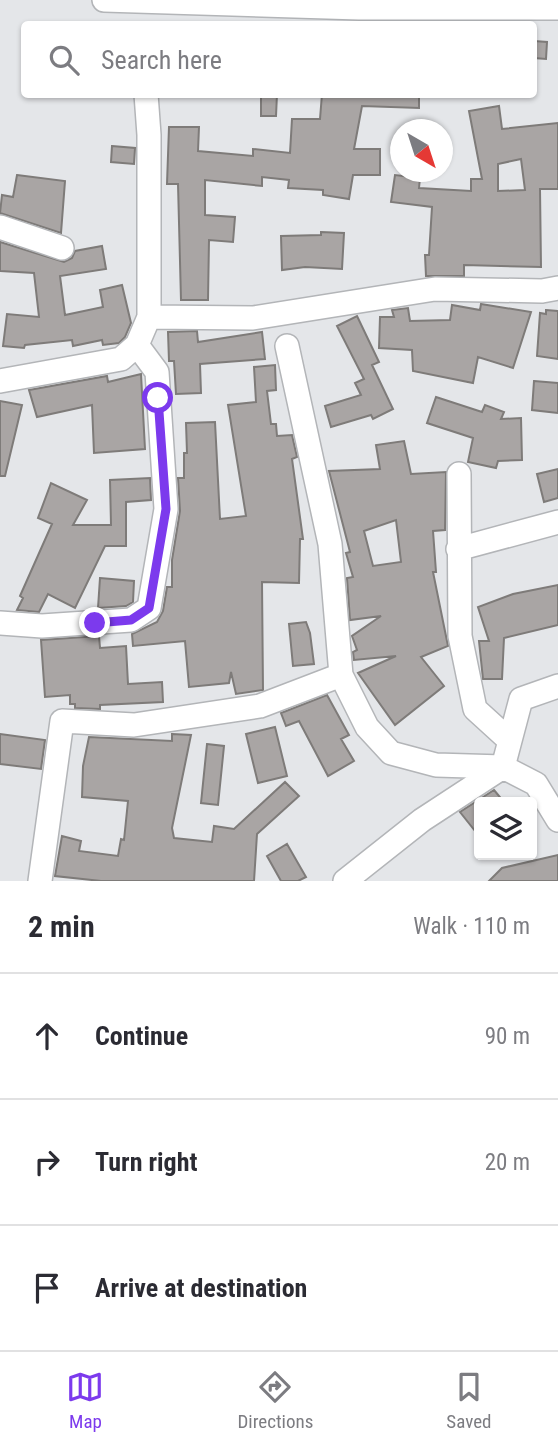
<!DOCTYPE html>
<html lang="en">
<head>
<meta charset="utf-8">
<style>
	:root { --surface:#fff; --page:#f2f2f3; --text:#2b2b33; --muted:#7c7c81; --line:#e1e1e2; --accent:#7c3aed }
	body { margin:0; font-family:"Roboto Condensed",sans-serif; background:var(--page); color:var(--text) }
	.controls { position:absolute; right:21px; bottom:21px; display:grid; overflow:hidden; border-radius:7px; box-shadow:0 2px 5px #0004 }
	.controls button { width:63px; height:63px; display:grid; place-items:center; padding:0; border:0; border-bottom:2px solid var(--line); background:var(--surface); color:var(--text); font:35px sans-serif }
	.compass { position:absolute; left:390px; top:119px; width:63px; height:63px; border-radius:50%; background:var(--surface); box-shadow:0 2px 5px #0004; rotate:141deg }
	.stop { position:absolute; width:21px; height:21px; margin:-16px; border:5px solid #7c3aed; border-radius:50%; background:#fff }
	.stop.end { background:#7c3aed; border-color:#fff; box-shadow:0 2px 7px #0008 }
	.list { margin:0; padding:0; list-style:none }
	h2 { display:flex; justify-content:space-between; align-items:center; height:91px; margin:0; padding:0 28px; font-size:30px }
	h2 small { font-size:23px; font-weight:400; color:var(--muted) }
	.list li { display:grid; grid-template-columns:46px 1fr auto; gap:21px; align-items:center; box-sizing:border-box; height:126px; padding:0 28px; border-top:2px solid var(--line) }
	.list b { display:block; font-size:26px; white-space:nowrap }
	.list em { font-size:23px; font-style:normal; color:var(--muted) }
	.icon { flex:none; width:38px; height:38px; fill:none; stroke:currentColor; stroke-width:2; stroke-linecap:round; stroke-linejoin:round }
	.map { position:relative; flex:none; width:558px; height:881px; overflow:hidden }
	.search { position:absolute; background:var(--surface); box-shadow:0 2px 5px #0004; left:21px; right:21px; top:21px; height:77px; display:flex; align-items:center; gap:18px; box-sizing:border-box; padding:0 24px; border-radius:7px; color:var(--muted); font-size:26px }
	.sheet { height:469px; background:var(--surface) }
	nav { display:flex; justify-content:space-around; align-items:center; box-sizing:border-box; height:98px; border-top:2px solid var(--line); background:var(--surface); font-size:19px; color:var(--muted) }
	nav a { display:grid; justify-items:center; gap:4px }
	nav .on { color:var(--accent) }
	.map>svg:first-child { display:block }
</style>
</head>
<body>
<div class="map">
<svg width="558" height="881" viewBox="0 0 558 881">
	<rect width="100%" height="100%" fill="#e4e6e9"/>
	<path fill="#a9a5a4" stroke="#7e7b79" stroke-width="2" fill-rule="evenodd" d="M534 41 547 42 546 59 534 58Z
		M261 94H277L276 116H261Z
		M322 94H419V108L362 106 354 149H380V175H353L349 199 323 195V190L288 188 289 180 262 177V186L205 180V215L235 217 233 242 209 240 208 300H181L178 184H167L169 127H199L198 151 253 156V149L290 153 292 119H320Z
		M499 106 502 129 558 123V189H540L541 267 464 265V276H426L425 255H429L432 207 391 202 395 175 420 178 419 188 471 191V179H482L469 111ZM521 159 525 190 498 191V164Z
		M112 146 135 148 134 164 111 162Z
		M17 175 65 181 61 233 0 213 2 195 13 197Z
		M321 232 344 233 342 269 305 267 282 270 281 236 321 235Z
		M0 242 64 262 72 258 75 251 102 246 106 269 60 276 65 315 103 307 100 290 122 285 131 323 125 337 119 343 103 345 102 340 73 346 72 340 25 345 24 348 3 346 7 314 39 317 34 273 0 271Z
		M481 304 531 312 513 368 478 357 473 383 413 371 412 350 379 348 380 317H394L392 310 408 308 410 321 450 320 452 305 480 310Z
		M546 310 558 311V359L537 356 540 313 546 314Z
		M357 316 379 362 372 365 393 409 373 419 371 415 331 427 325 406 361 395 355 383 364 379 337 326Z
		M197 331 198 342 262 332 265 359 200 364 201 393 176 394 174 361H169L168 332Z
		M275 365 276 390 267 391 271 424H276L277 436 292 435 297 457 292 459 303 539H300L299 583 262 582 263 690 236 694 231 672 229 683 189 687 185 641 133 646 132 634 157 622 163 611 167 587H172V560L180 511 178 478H184V453H187L186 423 215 422 220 519 246 516 228 405 256 402 254 367Z
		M141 374 145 449 94 453 92 405 37 417 29 390 107 376 108 382Z
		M534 381 558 383V413L532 410Z
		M436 397 482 412 485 405 504 412 501 419 521 418 522 460 498 461 496 468 468 462 473 438 427 423Z
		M0 401 22 405 5 476H0Z
		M404 441 411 474 446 472 445 530 433 531 436 572H433L448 646 421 657 444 686 395 725 358 673 396 656 354 660 353 652 357 650 352 636 381 616 350 620 347 578 353 577 346 553 350 552 329 471 380 469 376 445ZM396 520 401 562 373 566 364 531Z
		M558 469V498L544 502 537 474Z
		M150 478 151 500 126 502V546H105L75 608 48 594 39 612 17 610 23 598 20 596 52 524 38 518 51 483 87 500 73 525H111L110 480Z
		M100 578 134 581 133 602 126 606 98 608Z
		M558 585V625L504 638 502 679H483L479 641H489L478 607 513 594Z
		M306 622 310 633 314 664 293 666 289 624Z
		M99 636 100 648 126 646 128 684 162 682 163 702 100 705V709L75 708V704H70V695L45 697 41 640Z
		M327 695 349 735 341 739 354 761 328 776 299 721 286 726 281 713Z
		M275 727 287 776 258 783 246 734Z
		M0 734 45 740 41 769 0 764Z
		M172 734 191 735 172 828 174 838 212 842 214 826 234 829 285 782 299 796 257 834 254 881H101L55 876 62 836 81 841 79 851 118 856 121 839 124 840 128 801 82 797 83 766 89 737 172 741Z
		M207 744 224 746 218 805 201 803Z
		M494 790 504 802H479V836L460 812Z
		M287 844 306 877 298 881H281L267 856Z
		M558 855V881H489L502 868Z"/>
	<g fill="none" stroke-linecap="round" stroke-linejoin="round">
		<defs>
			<path id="minor" d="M104 0 359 8H558
				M0 227 62 248
				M149 317 253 318 435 289 542 291 558 288
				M287 346 330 544 341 675 367 727 391 753 436 765 503 767 422 820 345 881
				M0 381 121 359 137 345 149 317V135L146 94
				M459 474 460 636 475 709 509 740
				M458 549 558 522
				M0 623 42 626 131 620 149 608 166 509 157 372 137 345
				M558 686 521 699 503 767 536 784 558 820
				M40 881 62 721 134 725 260 706 341 675"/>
		</defs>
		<use href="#minor" stroke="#b3b5b8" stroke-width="26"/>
		<use href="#minor" stroke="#fff" stroke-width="23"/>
	</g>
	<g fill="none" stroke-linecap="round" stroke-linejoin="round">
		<path stroke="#7c3aed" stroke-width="9" d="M95 623 131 620 149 608 166 509 158 398"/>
	</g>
</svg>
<div class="controls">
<button><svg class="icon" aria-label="layers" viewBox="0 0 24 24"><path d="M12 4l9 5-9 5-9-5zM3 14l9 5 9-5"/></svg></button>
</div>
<svg class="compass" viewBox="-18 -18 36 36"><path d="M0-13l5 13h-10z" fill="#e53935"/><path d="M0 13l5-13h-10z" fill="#7c7c81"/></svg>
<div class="stop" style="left:158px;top:398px"></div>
<div class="stop end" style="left:95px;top:623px"></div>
<div class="search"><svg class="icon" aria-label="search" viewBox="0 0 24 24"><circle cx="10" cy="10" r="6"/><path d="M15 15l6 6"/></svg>Search here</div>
</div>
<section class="sheet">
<h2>2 min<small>Walk · 110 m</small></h2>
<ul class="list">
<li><svg class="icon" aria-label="ahead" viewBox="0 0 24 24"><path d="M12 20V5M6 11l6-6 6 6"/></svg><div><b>Continue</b></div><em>90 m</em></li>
<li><svg class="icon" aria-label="right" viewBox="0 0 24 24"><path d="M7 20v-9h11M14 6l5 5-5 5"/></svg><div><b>Turn right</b></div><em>20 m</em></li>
<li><svg class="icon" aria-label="arrive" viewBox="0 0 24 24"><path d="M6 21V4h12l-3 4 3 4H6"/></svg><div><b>Arrive at destination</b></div></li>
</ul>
</section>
<nav>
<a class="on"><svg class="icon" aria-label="map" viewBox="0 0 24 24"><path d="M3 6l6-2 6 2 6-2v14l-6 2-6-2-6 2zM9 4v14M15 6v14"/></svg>Map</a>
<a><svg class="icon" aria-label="directions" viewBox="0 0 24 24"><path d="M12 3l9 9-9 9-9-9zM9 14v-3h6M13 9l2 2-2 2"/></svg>Directions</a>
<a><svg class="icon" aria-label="saved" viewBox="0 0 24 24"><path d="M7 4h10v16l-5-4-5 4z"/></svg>Saved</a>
</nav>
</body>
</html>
